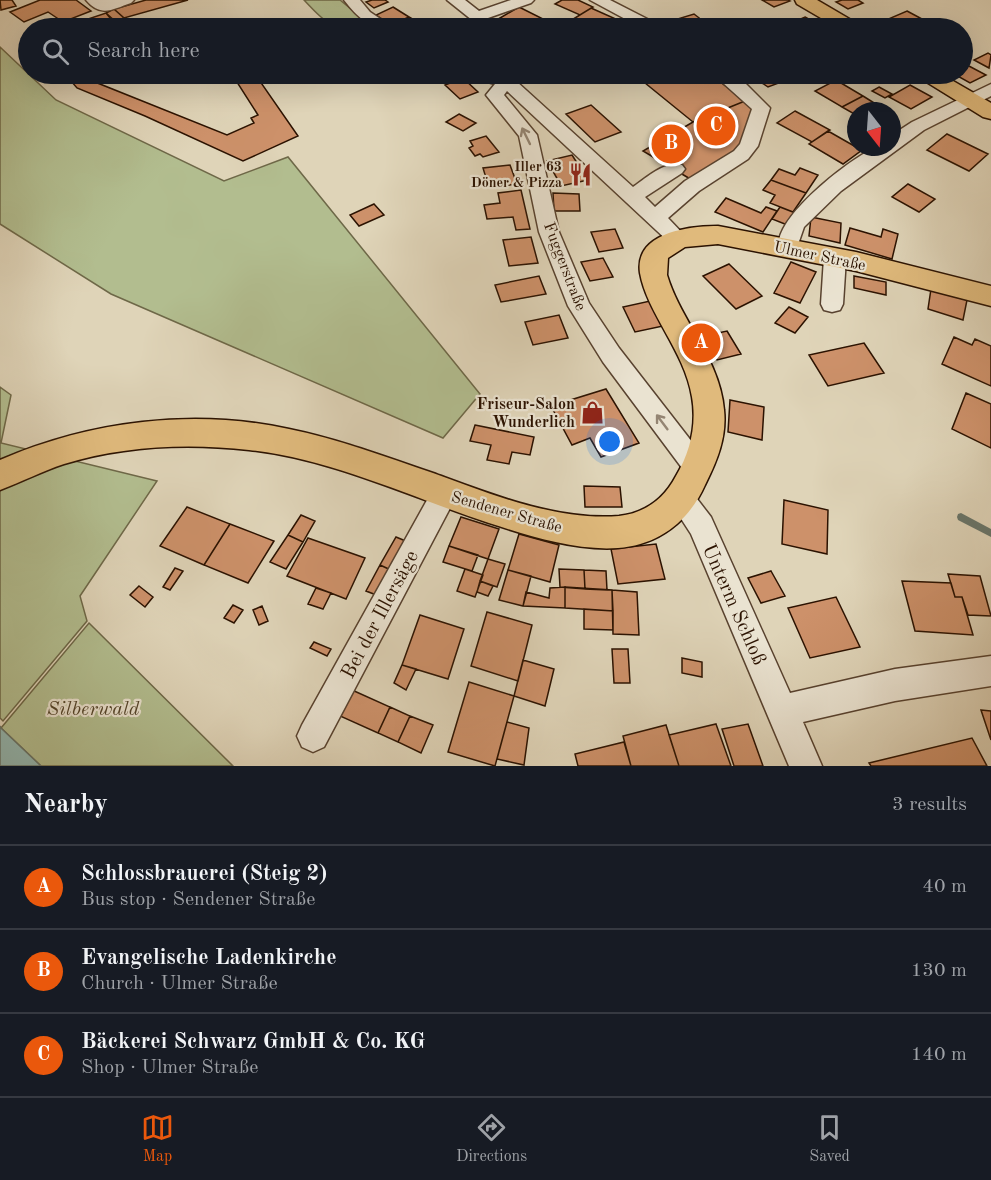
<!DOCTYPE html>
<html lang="en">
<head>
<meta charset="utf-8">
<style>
	:root { --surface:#171b24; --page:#242831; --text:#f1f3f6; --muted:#9ea1a6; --line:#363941; --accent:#ea580c }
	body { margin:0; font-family:"Old Standard TT",serif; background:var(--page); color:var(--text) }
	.compass { position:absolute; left:847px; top:102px; width:54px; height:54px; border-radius:50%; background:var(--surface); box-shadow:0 6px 24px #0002; rotate:163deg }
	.you { position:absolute; left:610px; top:442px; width:21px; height:21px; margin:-15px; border:4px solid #fff; border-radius:50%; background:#1a73e8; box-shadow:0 0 0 9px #1a73e833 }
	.badge { display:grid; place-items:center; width:39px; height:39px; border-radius:50%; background:var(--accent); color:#fff; font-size:20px; font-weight:700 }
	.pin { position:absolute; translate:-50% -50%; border:3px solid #fff; box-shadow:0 2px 6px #0006 }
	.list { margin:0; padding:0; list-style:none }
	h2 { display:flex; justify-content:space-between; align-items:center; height:78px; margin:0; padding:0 24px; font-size:26px }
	h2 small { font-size:20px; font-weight:400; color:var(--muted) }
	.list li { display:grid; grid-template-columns:39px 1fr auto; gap:18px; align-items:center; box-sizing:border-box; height:84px; padding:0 24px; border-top:2px solid var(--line) }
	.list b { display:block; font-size:22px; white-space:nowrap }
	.list p { margin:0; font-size:20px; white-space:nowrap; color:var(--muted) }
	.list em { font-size:20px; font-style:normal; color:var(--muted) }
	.icon { flex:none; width:33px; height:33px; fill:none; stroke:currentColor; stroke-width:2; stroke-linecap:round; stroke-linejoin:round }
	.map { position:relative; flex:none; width:991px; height:766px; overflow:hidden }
	.search { position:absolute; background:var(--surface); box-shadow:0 6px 24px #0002; left:18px; right:18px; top:18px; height:66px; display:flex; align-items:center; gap:15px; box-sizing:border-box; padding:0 21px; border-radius:33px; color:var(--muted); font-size:22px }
	.sheet { height:330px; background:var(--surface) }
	nav { display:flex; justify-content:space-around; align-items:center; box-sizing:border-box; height:84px; border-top:2px solid var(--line); background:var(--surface); font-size:16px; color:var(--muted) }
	nav a { display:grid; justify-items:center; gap:3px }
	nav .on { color:var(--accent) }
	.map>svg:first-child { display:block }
</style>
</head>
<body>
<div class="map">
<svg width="991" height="766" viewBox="0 0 991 766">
	<rect width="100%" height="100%" fill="#dfd4b8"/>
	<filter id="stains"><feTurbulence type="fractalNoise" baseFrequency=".00333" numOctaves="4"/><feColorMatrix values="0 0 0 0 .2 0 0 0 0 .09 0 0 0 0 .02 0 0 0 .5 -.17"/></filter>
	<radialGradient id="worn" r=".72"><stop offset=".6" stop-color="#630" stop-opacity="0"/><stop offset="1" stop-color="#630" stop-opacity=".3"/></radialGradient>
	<path fill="#b2bd8f" stroke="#6e6848" stroke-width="1.5" d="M304 0H340L374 28C334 29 332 30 304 0Z
		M0 47 56 100 224 181 288 157 480 394 443 438 111 294 0 224Z
		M0 387 11 395 1 443 157 481 80 596 87 621 3 721 0 718Z
		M89 623 233 766H41L1 728Z"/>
	<path fill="#93b8b2" stroke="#69766b" stroke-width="1.5" d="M0 726 1 728 41 766H0Z"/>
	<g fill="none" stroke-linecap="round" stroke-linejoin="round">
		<path fill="#69766b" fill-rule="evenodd" d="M961 513 991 529V537L958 520 957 517 958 514Z"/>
	</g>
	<path fill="#cd916a" stroke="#2b1201" stroke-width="1.5" d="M0 0H12L16 6 1 10Z
		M40 0H76L91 11 63 22 48 12 24 22 10 12Z
		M146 0H188L124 18 114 9Z
		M372 0H385L388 2 374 8 366 2Z
		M562 0H578L593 7 580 15 555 4Z
		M762 0H788L790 1 774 7Z
		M842 0H858L863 3 848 9 836 2Z
		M393 7 409 17 391 25 376 15Z
		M519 7 545 20 530 28H521L500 18Z
		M591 8 627 24 620 28H598L575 18Z
		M114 9 124 18 114 21 110 18 106 13Z
		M907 11 922 19 905 27 908 28H888L879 23Z
		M106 13 117 23 103 28H61Z
		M694 14 707 24 713 22 722 28H681L671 21Z
		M409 17 428 28H397L391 25Z
		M805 17 812 21 821 27 796 28 789 24Z
		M770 21 779 26 763 28 758 25Z
		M988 53 991 55 989 68 974 60Z
		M967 65 986 75 970 83 954 74H962V66Z
		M65 74H88L95 82 227 135 254 123 251 118 258 115 235 79 255 74 298 136 243 161 145 116 77 88Z
		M534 74H558L560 82 536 83Z
		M634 74H710L745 101 693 122Z
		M749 74H786L792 78 768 87Z
		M859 74H891L875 82Z
		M463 78 478 92 460 99 445 85Z
		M836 80 863 96 842 107 815 91Z
		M910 85 932 97 911 109 889 97Z
		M879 87 892 94 885 98 872 91Z
		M863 96 887 111H856V115L842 107Z
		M745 101 754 109 739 150 692 180 643 151 693 122Z
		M591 105 621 132 595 142 566 114Z
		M795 111 830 130 812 142 777 123Z
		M459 114 476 123 463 131 446 122Z
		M828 131 856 147 862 150 843 164 809 144Z
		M947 134 988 154 969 171 927 150Z
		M486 136 499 152 483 157 480 154 475 156 469 148 473 146 470 141Z
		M572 155 588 180 552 188 549 182 558 180 547 161Z
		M510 165 517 184 489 188 483 168Z
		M800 168 818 175 806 193 771 180 779 169 795 175Z
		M771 180 806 193 793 212 770 203 775 195 763 190Z
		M908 184 935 199 919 212 892 197Z
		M521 190 530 229 516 230 513 217 487 219 484 205 500 203 498 193Z
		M553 193 579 194 580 211H554Z
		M726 198 761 213 766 207 777 211 763 232 715 212Z
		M374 204 384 215 359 226 350 215Z
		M780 207 798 214 790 226 772 219Z
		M811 217 841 223 840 243 809 236Z
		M850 228 881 237 883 229 898 234 892 259 845 245Z
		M615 229 623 248 599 252 591 232Z
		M531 237 538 263 509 266 503 240Z
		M603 258 613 277 590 281 581 262Z
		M791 262 816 272 800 303 774 293Z
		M729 264 762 296 736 309 703 276Z
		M539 276 546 294 501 302 495 285Z
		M854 276 886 282V295L854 288Z
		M931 289 967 300 963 320 928 309Z
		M650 301 663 326 635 332 623 307Z
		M789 307 808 317 795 333 775 323Z
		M559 315 568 338 533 345 525 322Z
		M727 331 741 354 717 360 704 336Z
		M954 337 972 345 975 339 991 346V386L942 364Z
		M864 343 884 373 828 386 809 355Z
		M606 389 639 443 601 457 590 438 572 445 551 406Z
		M966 393 991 404V448L952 429Z
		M730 400 764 407 762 440 728 432Z
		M475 425 534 437 530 455 512 452 509 464 487 460 491 445 470 441Z
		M584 486 620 487 622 507H585Z
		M784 500 828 510 827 554 782 544Z
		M187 507 230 524 204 565 160 546Z
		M301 515 315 521 303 542 288 535Z
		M461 517 499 529 488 559 449 546Z
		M230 524 274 541 248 583 204 565Z
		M519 534 559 545 550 582 508 570Z
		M288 535 303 542 286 569 270 562Z
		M396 537 408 542 393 571 380 565Z
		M308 538 365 558 346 599 287 576Z
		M656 544 665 579 618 584 611 549Z
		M449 546 478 555 472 571 443 562Z
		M488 559 505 564 497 587 480 581Z
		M380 565 393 571 379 596 366 591Z
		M175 568 183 571 170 590 163 587Z
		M465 569 483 575 475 597 457 591Z
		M559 569 584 570 585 589 560 587Z
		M508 570 531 576 523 606 499 600Z
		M584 570 606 571 607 590 585 589Z
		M771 571 785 596 761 603 748 578Z
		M948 574 980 576 991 616 968 615 962 597H955Z
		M480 581 493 586 488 596 477 592Z
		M902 581 951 583 955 597H962L973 635 915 631Z
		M139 586 153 597 145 607 130 595Z
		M565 587 612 590 613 611 565 608Z
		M565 587V608L523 606 526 592 549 598 550 588Z
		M316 588 331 593 323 609 308 604Z
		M612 590 637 592 639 635 613 634Z
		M836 597 860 647 810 658 788 608Z
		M233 605 243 610 234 623 224 618Z
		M262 606 268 621 259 625 253 610Z
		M584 609 613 611V630L584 629Z
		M487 612 532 625 518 681 471 666Z
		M420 615 464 629 448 679 402 665Z
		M314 642 331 649 327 656 310 648Z
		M612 649H628L630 683H614Z
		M682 658 702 662V677L682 673Z
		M523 660 554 669 545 706 514 696Z
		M402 665 416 669 406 690 394 683Z
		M469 682 514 696 495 766 448 752Z
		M352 690 390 707 378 733 340 716Z
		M390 707 410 716 398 742 378 733Z
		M981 710 991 711V740Z
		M410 716 433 725 421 753 398 742Z
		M507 722 529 728 524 765 497 759Z
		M716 724 731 766H679L669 735Z
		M748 724 763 766H734L722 729Z
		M666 725 679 766H631L623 736Z
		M972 738 987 766H871L869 763Z
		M624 742 631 766H578L575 754Z"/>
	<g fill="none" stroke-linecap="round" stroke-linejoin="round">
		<defs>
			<path id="minor" d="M86 0H134L131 3C113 9 101 18 86 0Z
				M344 0H360L370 12 394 28C371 30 358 18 344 0Z
				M447 0H465L479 11 511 0H534L531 3 488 18 497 26 495 28H482Z
				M590 0H610L659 25 661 28H642Z
				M471 74H521L516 81 633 187C646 178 665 160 682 165L685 169 682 173 645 197 655 207 685 181 734 151 740 144 752 109 713 74H732L741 79 770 108 758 146 748 159 699 191 668 218 688 239 685 244 678 246 671 244 507 91 504 95 537 135 559 232 589 303 619 348 706 460 710 468 706 476 697 480 688 476 603 362 568 306 539 232 519 136 486 95 495 84 473 78Z
				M991 84V96L924 130 841 191 804 227 795 253 788 255 781 253C764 224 850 159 874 148 879 146 886 147 892 147V135L912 122Z
				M835 250 842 253 846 258 843 304 840 310 832 312 824 310 821 304 824 258 828 253Z
				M445 481 454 484 458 493 324 747 313 752 302 747 297 736 302 725 436 484Z
				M682 488 691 491 711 517 790 693 895 669 991 656V686L895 701 803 722 822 766H789L691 534 669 500 673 491Z"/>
			<path id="major" d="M795 0H817L858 24 861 28H838L797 4Z
				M916 74H941L991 103V119L983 117 920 78Z
				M718 226 856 252 991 286V306L856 271 718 244 685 247 668 258 667 275C681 322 720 359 724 410 727 437 717 461 705 485 689 521 659 545 618 548 575 551 529 536 489 523 410 497 332 459 249 450 188 443 123 446 64 464 42 471 22 482 0 490V460C90 421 193 408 289 429 338 439 386 457 433 473 490 494 557 521 619 516 645 513 664 499 676 476 690 452 697 425 692 397 685 352 647 313 640 273 634 232 690 226 718 226Z"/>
		</defs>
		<use href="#minor" stroke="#58422f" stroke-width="3"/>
		<use href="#major" stroke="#2b1201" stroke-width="3"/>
		<use href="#minor" fill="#eae3d1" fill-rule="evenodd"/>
		<use href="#major" fill="#e0ba7c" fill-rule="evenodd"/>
	</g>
	<defs><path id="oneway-shaft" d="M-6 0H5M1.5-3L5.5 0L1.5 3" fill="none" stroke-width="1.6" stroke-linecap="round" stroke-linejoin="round" transform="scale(1.5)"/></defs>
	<g stroke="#948573">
		<use href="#oneway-shaft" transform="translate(526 136) rotate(-116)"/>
		<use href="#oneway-shaft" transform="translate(662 422) rotate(-127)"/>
	</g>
	<defs>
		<symbol id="restaurant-bare" viewBox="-9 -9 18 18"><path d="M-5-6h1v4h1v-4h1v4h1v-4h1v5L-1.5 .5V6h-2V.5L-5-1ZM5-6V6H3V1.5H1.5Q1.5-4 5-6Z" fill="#8f2418" stroke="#eae3d1" stroke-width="2.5" paint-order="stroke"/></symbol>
		<symbol id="shop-bare" viewBox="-9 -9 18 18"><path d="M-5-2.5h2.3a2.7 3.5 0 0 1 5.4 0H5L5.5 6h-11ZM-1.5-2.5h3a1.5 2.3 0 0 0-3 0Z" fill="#8f2418" stroke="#eae3d1" stroke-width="2.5" paint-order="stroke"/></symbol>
	</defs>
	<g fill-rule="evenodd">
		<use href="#restaurant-bare" x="564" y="158" width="33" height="33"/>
		<use href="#shop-bare" x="576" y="396" width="33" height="33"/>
	</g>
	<g text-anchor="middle" stroke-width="4.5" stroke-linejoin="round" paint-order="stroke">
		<g font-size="14" font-weight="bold" fill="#2b1201" stroke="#eae3d1" text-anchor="end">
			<text x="562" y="171">Iller 63<tspan x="562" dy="16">Döner &amp; Pizza</tspan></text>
		</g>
		<g font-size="16" fill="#2b1201" stroke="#eae3d1">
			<text transform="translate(820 255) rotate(12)" y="6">Ulmer Straße</text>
			<text transform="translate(566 266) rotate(69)" y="6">Fuggerstraße</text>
			<text transform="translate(507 511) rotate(16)" y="6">Sendener Straße</text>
		</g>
		<g font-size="16" font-weight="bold" fill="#2b1201" stroke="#eae3d1" text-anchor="end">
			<text x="575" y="409">Friseur-Salon<tspan x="575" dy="18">Wunderlich</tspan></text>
		</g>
		<g font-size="20" fill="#2b1201" stroke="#eae3d1">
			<text transform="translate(735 604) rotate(66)" y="7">Unterm Schloß</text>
			<text transform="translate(379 614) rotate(-62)" y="7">Bei der Illersäge</text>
		</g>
		<g font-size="20" font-style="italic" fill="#54452c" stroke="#eae3d1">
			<text x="93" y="715">Silberwald</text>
		</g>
	</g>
	<rect width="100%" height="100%" filter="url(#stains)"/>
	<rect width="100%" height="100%" fill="url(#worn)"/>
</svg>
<svg class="compass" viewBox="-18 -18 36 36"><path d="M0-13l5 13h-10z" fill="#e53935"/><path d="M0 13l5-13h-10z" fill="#9ea1a6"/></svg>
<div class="you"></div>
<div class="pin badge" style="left:701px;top:343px">A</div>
<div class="pin badge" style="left:671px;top:144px">B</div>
<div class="pin badge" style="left:716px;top:126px">C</div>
<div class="search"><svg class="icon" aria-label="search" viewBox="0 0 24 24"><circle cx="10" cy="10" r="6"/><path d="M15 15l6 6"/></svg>Search here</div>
</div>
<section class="sheet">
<h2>Nearby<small>3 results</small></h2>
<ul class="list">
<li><span class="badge">A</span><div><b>Schlossbrauerei (Steig 2)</b><p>Bus stop · Sendener Straße</p></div><em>40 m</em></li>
<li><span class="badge">B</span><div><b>Evangelische Ladenkirche</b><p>Church · Ulmer Straße</p></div><em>130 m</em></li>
<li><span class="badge">C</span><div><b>Bäckerei Schwarz GmbH &amp; Co. KG</b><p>Shop · Ulmer Straße</p></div><em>140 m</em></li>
</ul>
</section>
<nav>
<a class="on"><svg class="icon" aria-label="map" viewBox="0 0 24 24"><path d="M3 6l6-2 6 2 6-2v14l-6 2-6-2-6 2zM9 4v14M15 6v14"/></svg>Map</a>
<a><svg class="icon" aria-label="directions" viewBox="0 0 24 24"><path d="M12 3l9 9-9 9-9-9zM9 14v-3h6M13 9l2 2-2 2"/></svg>Directions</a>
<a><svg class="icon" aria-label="saved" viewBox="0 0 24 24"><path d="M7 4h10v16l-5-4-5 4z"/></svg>Saved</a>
</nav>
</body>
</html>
